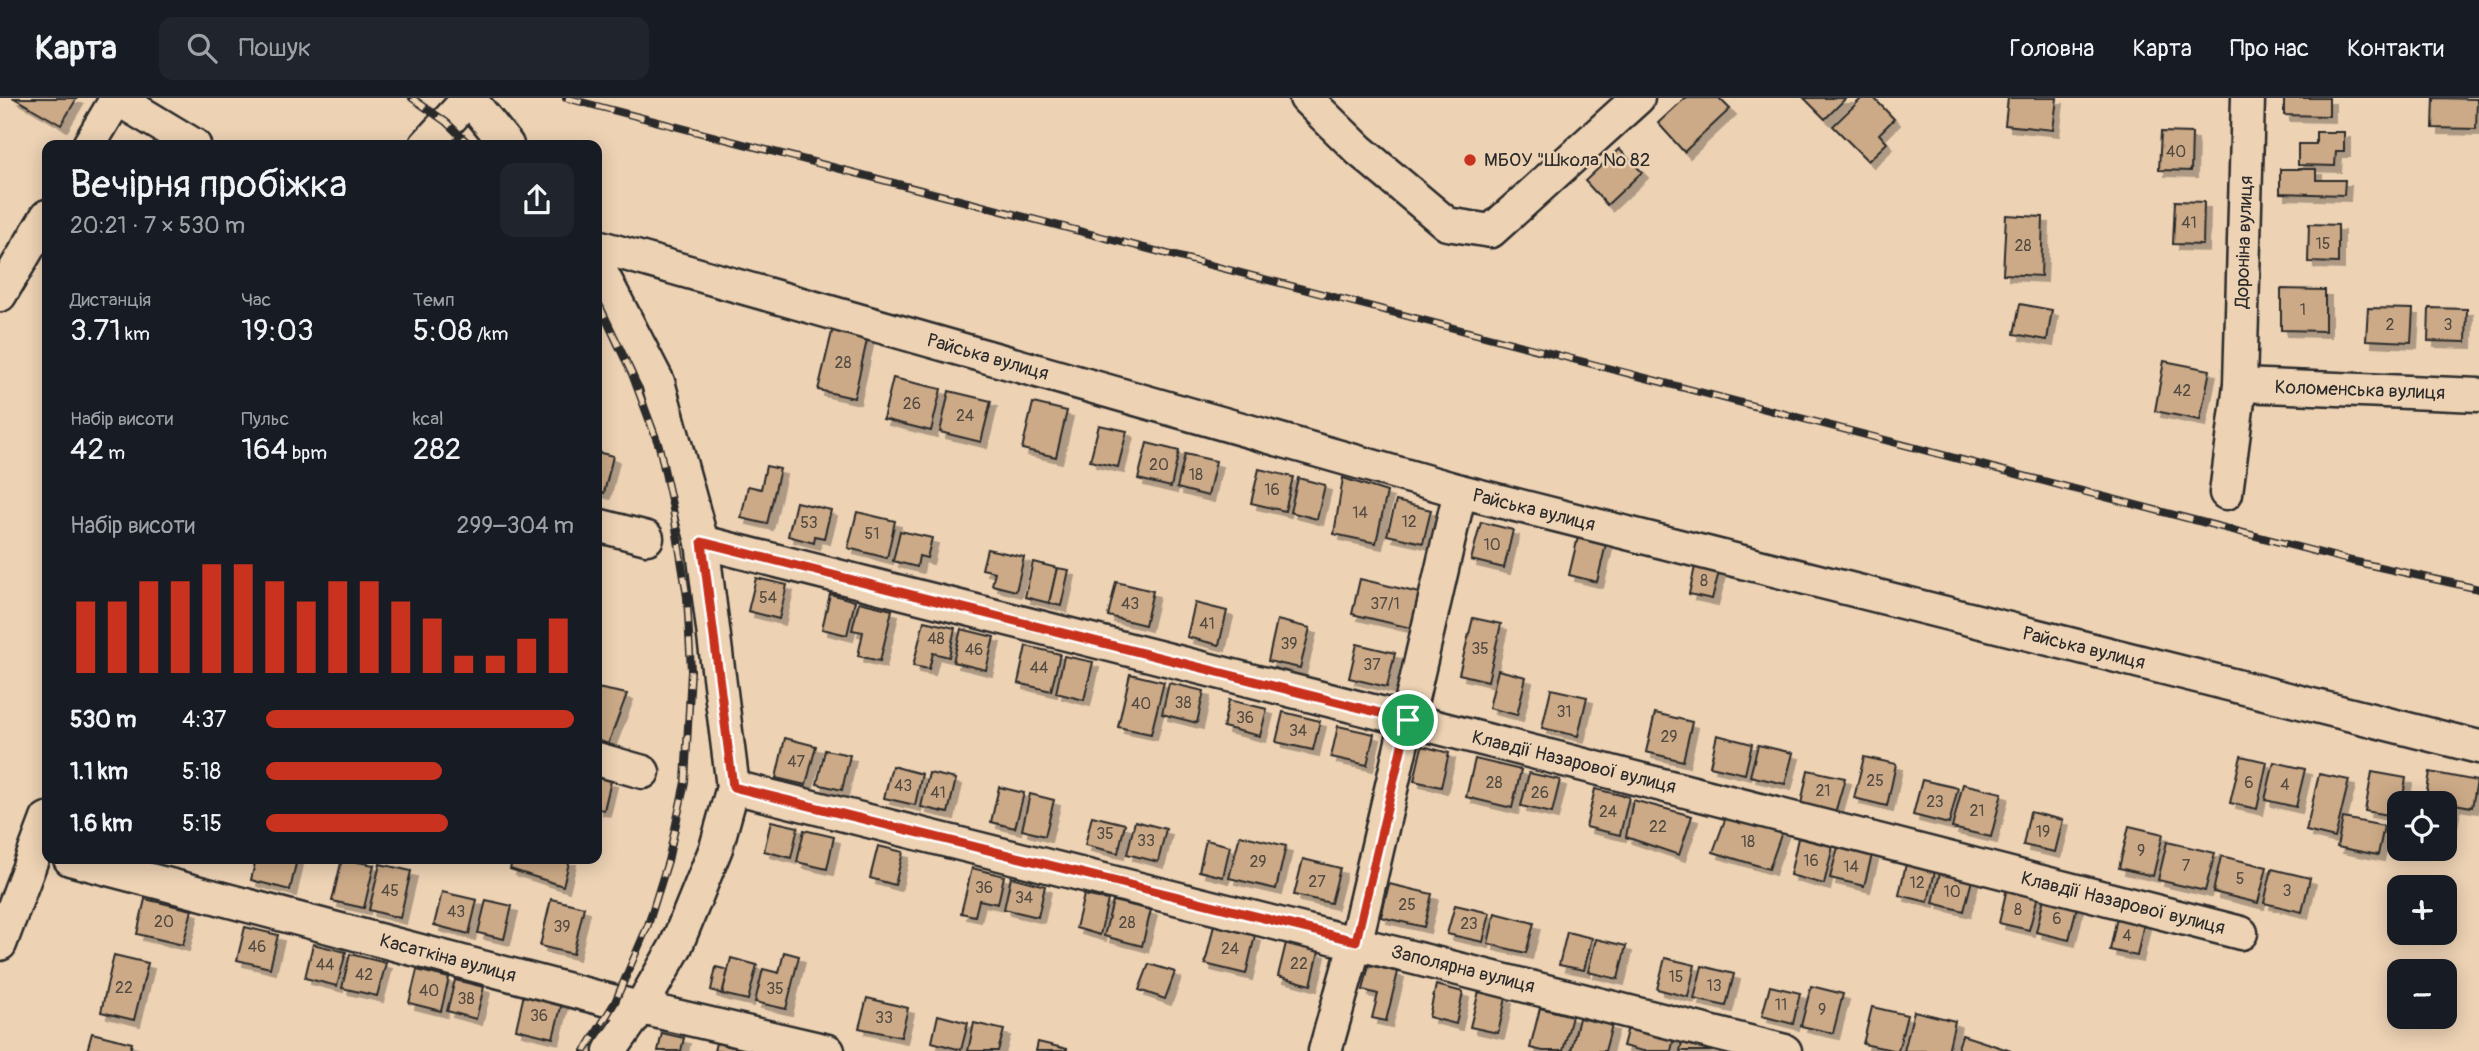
<!DOCTYPE html>
<html lang="uk">
<head>
<meta charset="utf-8">
<style>
	:root { --surface:#171b24; --page:#20242c; --text:#f1f3f6; --muted:#9ea1a6; --line:#363941; --accent:#c8321e }
	body { margin:0; font-family:Pangolin,sans-serif; background:var(--page); color:var(--text); height:100vh; display:flex; flex-direction:column; font-size:26px; white-space:nowrap }
	* { box-sizing:border-box; margin:0 }
	p { font-size:23px; color:var(--muted) }
	.icon { flex:none; width:38px; height:38px; fill:none; stroke:currentColor; stroke-width:2; stroke-linecap:round; stroke-linejoin:round }
	.map { position:relative; flex:1; overflow:hidden }
	.sheet { position:absolute; left:42px; top:42px; width:560px; height:724px; display:flex; flex-direction:column; background:var(--surface); border-radius:14px; box-shadow:0 4px 18px #0003 }
	.sheet>* { flex:none }
	.controls { position:absolute; left:2387px; top:693px; display:grid; gap:14px }
	.controls a { display:grid; place-items:center; width:70px; height:70px; border-radius:14px; background:var(--surface); box-shadow:0 4px 18px #0003; font-size:35px }
	.pin { position:absolute; display:grid; place-items:center; width:60px; height:60px; color:#fff; margin:-30px; border:4px solid #fff; border-radius:50%; box-shadow:0 2px 7px #0007 }
	.round { display:grid; place-items:center; flex:none; width:74px; height:74px; border-radius:14px; background:var(--page) }
	.summary { display:flex; align-items:center; justify-content:space-between; height:119px; padding:0 28px }
	h1 { font-size:38px; font-weight:600; line-height:52px }
	.figures { display:grid; grid-template-columns:repeat(3,1fr); gap:10px; height:119px; padding:7px 28px }
	.figures div { display:grid; align-content:center }
	.figures b { font-size:30px; font-weight:600 }
	.figures small { font-size:19px; font-weight:400 }
	.figures p { font-size:19px }
	.chart { height:196px; padding:14px 28px }
	.chart p { display:flex; justify-content:space-between }
	.chart svg { width:100%; height:126px; margin-top:7px; stroke:var(--accent); stroke-width:6 }
	ul { padding:0 28px; list-style:none; font-size:23px }
	li { display:grid; grid-template-columns:112px 84px 1fr; align-items:center; height:52px }
	li i { height:18px; border-radius:9px; background:var(--accent) }
	header { display:flex; align-items:center; gap:42px; box-sizing:border-box; height:98px; padding:0 35px; background:var(--surface); border-bottom:2px solid var(--line) }
	header strong { font-size:33px }
	nav { display:flex; gap:38px; margin-inline-start:auto; font-size:24px }
	.search { width:490px; height:63px; background:var(--page); display:flex; align-items:center; gap:18px; box-sizing:border-box; padding:0 24px; border-radius:14px; color:var(--muted); font-size:26px }
	.map>svg:first-child { display:block }
</style>
</head>
<body>
<header>
<strong>Карта</strong>
<div class="search"><svg class="icon" aria-label="search" viewBox="0 0 24 24"><circle cx="10" cy="10" r="6"/><path d="M15 15l6 6"/></svg>Пошук</div>
<nav><a>Головна</a><a>Карта</a><a>Про нас</a><a>Контакти</a></nav>
</header>
<div class="map">
<svg width="2479" height="953" viewBox="0 0 2479 953">
	<defs>
		<filter id="shadow"><feDropShadow dx="6" dy="6" stdDeviation="0" flood-color="#0004"/></filter>
	</defs>
	<rect width="100%" height="100%" fill="#edd2b4"/>
	<filter id="ink" filterUnits="userSpaceOnUse"><feTurbulence type="fractalNoise" baseFrequency=".0143" numOctaves="2"/><feDisplacementMap in="SourceGraphic" scale="14" xChannelSelector="R" yChannelSelector="G"/><feConvolveMatrix kernelMatrix="1 2 1 2 8 2 1 2 1" color-interpolation-filters="sRGB"/></filter>
	<g filter="url(#ink)">
		<g fill="#ccaa87" stroke="#2b2b2b" stroke-width="2" filter="url(#shadow)">
			<path d="M14 0H77L61 27Z"/>
			<path d="M1685 0H1719L1730 11 1684 54 1658 25Z"/>
			<path d="M1804 0H1846L1825 21Z"/>
			<path d="M1862 0H1874L1894 21 1879 36 1887 45 1868 63 1833 28Z"/>
			<path d="M2008 0H2057L2053 32 2005 27Z"/>
			<path d="M2284 0H2329V18L2284 17Z"/>
			<path d="M2434 0 2477 1 2476 31 2433 30Z"/>
			<path d="M2161 34 2192 35 2191 73 2159 72Z"/>
			<path d="M2316 34H2344V53H2336L2335 68 2298 67V46H2316Z"/>
			<path d="M1619 51 1642 74 1607 107 1585 83Z"/>
			<path d="M2280 71H2316V82H2345L2344 97 2280 95Z"/>
			<path d="M2175 103 2204 104 2203 147 2173 146Z"/>
			<path d="M2006 117 2043 119 2041 178 2003 176Z"/>
			<path d="M2309 126 2338 127V165L2308 164Z"/>
			<path d="M2281 191 2325 192V233L2281 232Z"/>
			<path d="M2020 206 2052 212 2047 242 2014 236Z"/>
			<path d="M2368 210 2413 211 2411 244 2366 242Z"/>
			<path d="M2429 210 2467 211 2466 244 2428 243Z"/>
			<path d="M833 230 868 238 854 300 818 292Z"/>
			<path d="M2164 263 2210 272 2200 322 2155 313Z"/>
			<path d="M893 280 941 291 931 333 883 321Z"/>
			<path d="M949 293 991 303 981 344 940 334Z"/>
			<path d="M1033 305 1067 313 1056 359 1022 351Z"/>
			<path d="M1099 327 1127 333 1118 369 1090 363Z"/>
			<path d="M1147 345 1179 353 1171 389 1138 381Z"/>
			<path d="M597 354 613 358 604 395 597 393Z"/>
			<path d="M1185 356 1216 363 1208 398 1177 390Z"/>
			<path d="M766 368 780 371 767 426 741 420 748 388 761 391Z"/>
			<path d="M1259 371 1293 379 1285 413 1251 405Z"/>
			<path d="M1298 380 1325 387 1317 421 1290 414Z"/>
			<path d="M1343 380 1387 394 1376 445 1334 436Z"/>
			<path d="M1396 403 1431 412 1423 445 1387 437Z"/>
			<path d="M796 404 831 412 824 440 815 438 814 445 788 438Z"/>
			<path d="M857 414 895 423 887 460 848 450Z"/>
			<path d="M1481 424 1513 432 1504 470 1471 462Z"/>
			<path d="M900 433 932 440 927 460 919 458 917 469 893 463Z"/>
			<path d="M1578 439 1606 446 1597 484 1569 477Z"/>
			<path d="M987 451 1024 459 1016 493 992 487 995 474 982 471Z"/>
			<path d="M1033 464 1057 470 1049 505 1025 499Z"/>
			<path d="M1696 464 1720 470 1712 501 1689 496Z"/>
			<path d="M1057 470 1069 472 1061 508 1049 505Z"/>
			<path d="M756 480 787 487 779 521 748 513Z"/>
			<path d="M1360 481 1419 495 1411 530 1352 516Z"/>
			<path d="M1116 484 1153 493 1145 527 1108 518Z"/>
			<path d="M830 496 855 503 847 537 822 531Z"/>
			<path d="M859 504 892 512 880 563 858 558 863 534 852 532Z"/>
			<path d="M1195 505 1227 513 1219 547 1187 539Z"/>
			<path d="M1473 520 1501 526 1488 583 1459 576Z"/>
			<path d="M1277 522 1310 530 1300 570 1268 563Z"/>
			<path d="M924 523 955 530 949 559 933 555 929 571 913 568Z"/>
			<path d="M961 531 994 539 986 572 953 564Z"/>
			<path d="M1357 546 1395 555 1387 589 1349 580Z"/>
			<path d="M1026 548 1060 556 1051 593 1018 585Z"/>
			<path d="M1064 558 1093 564 1084 602 1056 595Z"/>
			<path d="M1498 572 1526 579 1517 617 1489 610Z"/>
			<path d="M1130 576 1164 584 1151 636 1118 629Z"/>
			<path d="M1169 585 1204 593 1197 625 1162 616Z"/>
			<path d="M597 590 627 596 608 646 597 642Z"/>
			<path d="M1551 591 1587 599 1578 638 1542 630Z"/>
			<path d="M1229 602 1267 611 1260 638 1223 629Z"/>
			<path d="M1283 614 1320 623 1313 652 1276 644Z"/>
			<path d="M1655 615 1692 624 1683 663 1646 654Z"/>
			<path d="M1338 628 1374 636 1367 667 1331 659Z"/>
			<path d="M1717 637 1752 646 1745 676 1710 668Z"/>
			<path d="M785 640 816 648 806 687 776 680Z"/>
			<path d="M1758 647 1793 655 1785 686 1750 678Z"/>
			<path d="M1422 648 1449 655 1441 689 1414 683Z"/>
			<path d="M825 652 850 657 842 692 817 686Z"/>
			<path d="M2241 658 2267 664 2257 711 2230 705Z"/>
			<path d="M1864 659 1896 666 1887 708 1854 700Z"/>
			<path d="M1475 661 1521 672 1512 710 1466 699Z"/>
			<path d="M2274 664 2305 671 2296 709 2265 702Z"/>
			<path d="M892 668 922 676 915 707 884 700Z"/>
			<path d="M1808 672 1845 680 1835 715 1801 706Z"/>
			<path d="M2372 674 2406 680 2402 705H2399V719L2365 713Z"/>
			<path d="M2430 674 2477 683 2472 709 2454 706 2450 730 2445 729V705H2425Z"/>
			<path d="M929 675 956 681 948 715 921 709Z"/>
			<path d="M1529 675 1560 682 1552 715 1521 708Z"/>
			<path d="M2319 676 2349 682 2335 740 2306 733Z"/>
			<path d="M597 680 611 683 604 712 597 711Z"/>
			<path d="M1922 682 1958 690 1949 726 1913 717Z"/>
			<path d="M1963 686 2002 695 1991 739 1952 730Z"/>
			<path d="M999 689 1024 695 1015 730 991 724Z"/>
			<path d="M1595 691 1629 699 1620 737 1586 729Z"/>
			<path d="M1030 696 1054 702 1045 738 1022 732Z"/>
			<path d="M1633 702 1692 718 1679 757 1626 739Z"/>
			<path d="M2030 714 2063 722 2055 754 2023 747Z"/>
			<path d="M1092 718 1125 726 1118 755 1085 747Z"/>
			<path d="M1726 719 1782 734 1769 771 1713 754Z"/>
			<path d="M2343 720 2384 728 2378 757 2337 749Z"/>
			<path d="M771 723 798 729 791 760 764 753Z"/>
			<path d="M1135 723 1166 731 1158 764 1127 756Z"/>
			<path d="M2129 728 2163 736 2153 778 2119 770Z"/>
			<path d="M804 732 834 739 827 771 797 764Z"/>
			<path d="M1240 737 1286 748 1276 791 1229 780Z"/>
			<path d="M1798 740 1833 748 1824 786 1790 777Z"/>
			<path d="M1206 742 1230 748 1223 779 1199 773Z"/>
			<path d="M2167 744 2215 755 2205 793 2158 782Z"/>
			<path d="M878 748 903 754 895 787 870 780Z"/>
			<path d="M1838 749 1872 757 1864 788 1830 780Z"/>
			<path d="M2221 758 2267 769 2258 805 2213 794Z"/>
			<path d="M256 761H297L290 792 251 782Z"/>
			<path d="M342 761 374 767 364 810 332 803Z"/>
			<path d="M513 761H570L563 788 510 771Z"/>
			<path d="M1303 761 1340 770 1331 805 1294 797Z"/>
			<path d="M380 766 411 773 400 820 369 812Z"/>
			<path d="M1906 766 1935 773 1928 804 1899 797Z"/>
			<path d="M972 770 1004 778 998 806 979 802 975 818 961 815Z"/>
			<path d="M2272 771 2310 780 2302 814 2264 805Z"/>
			<path d="M1940 775 1972 782 1964 813 1933 805Z"/>
			<path d="M1011 779 1045 788 1038 819 1004 811Z"/>
			<path d="M1389 786 1432 796 1424 829 1381 819Z"/>
			<path d="M2007 790 2038 798 2029 832 1999 825Z"/>
			<path d="M442 794 477 802 469 836 434 827Z"/>
			<path d="M1084 797 1108 802 1100 837 1076 830Z"/>
			<path d="M2044 800 2077 808 2069 842 2036 834Z"/>
			<path d="M145 801 192 812 183 847 137 836Z"/>
			<path d="M551 801 584 809 573 856 540 848Z"/>
			<path d="M486 802 512 808 504 841 478 835Z"/>
			<path d="M1113 803 1151 812 1142 848 1104 838Z"/>
			<path d="M1455 807 1490 815 1483 844 1447 836Z"/>
			<path d="M1495 815 1534 825 1526 855 1488 846Z"/>
			<path d="M2117 819 2144 825 2137 858 2110 852Z"/>
			<path d="M1214 827 1255 837 1246 876 1205 866Z"/>
			<path d="M245 829 278 837 270 870 237 862Z"/>
			<path d="M1567 834 1592 840 1584 872 1559 867Z"/>
			<path d="M1596 841 1626 848 1618 881 1588 874Z"/>
			<path d="M1286 845 1319 853 1311 887 1278 878Z"/>
			<path d="M313 846 346 854 337 888 305 880Z"/>
			<path d="M784 854 799 858 786 911 755 904 763 871 779 875Z"/>
			<path d="M350 856 386 865 377 898 342 890Z"/>
			<path d="M114 857 148 865 134 922 101 914Z"/>
			<path d="M731 860 757 867 748 902 722 896Z"/>
			<path d="M1665 860 1695 867 1688 899 1657 891Z"/>
			<path d="M1149 866 1175 874 1165 901 1139 892Z"/>
			<path d="M1369 867 1398 874 1386 923 1372 920 1378 896 1363 892Z"/>
			<path d="M1702 868 1734 876 1726 908 1694 901Z"/>
			<path d="M716 869 728 872 722 896 711 892Z"/>
			<path d="M417 872 449 880 441 913 409 905Z"/>
			<path d="M455 882 484 889 476 921 447 913Z"/>
			<path d="M1436 887 1463 894 1456 926 1429 919Z"/>
			<path d="M1770 888 1800 895 1793 926 1762 918Z"/>
			<path d="M1811 888 1843 896 1833 935 1801 928Z"/>
			<path d="M1479 893 1506 900 1498 935 1470 929Z"/>
			<path d="M524 896 562 905 553 940 516 931Z"/>
			<path d="M867 900 908 910 901 939 859 930Z"/>
			<path d="M1872 909 1907 917 1898 953 1863 946Z"/>
			<path d="M1540 910 1572 918 1563 953H1543L1530 950Z"/>
			<path d="M1914 913 1955 923 1948 953H1904Z"/>
			<path d="M938 917 968 925 961 952 932 944Z"/>
			<path d="M1579 920 1612 927 1605 953H1571Z"/>
			<path d="M974 925 1004 932 998 953H968Z"/>
			<path d="M1628 929 1674 940 1671 953H1643L1623 948Z"/>
			<path d="M92 935 132 945 130 953H87Z"/>
			<path d="M662 935 684 940 681 953H658Z"/>
			<path d="M1962 937 2011 953H1957Z"/>
			<path d="M1038 944 1067 951 1066 953H1036Z"/>
			<path d="M1682 944 1720 953H1680Z"/>
			<path d="M716 945 741 951 740 953H714Z"/>
		</g>
		<g fill="none" stroke-linecap="round" stroke-linejoin="round">
			<defs>
				<g id="minor">
					<path d="M116 0 194 47"/>
					<path d="M469 0 507 47"/>
					<path d="M1306 0 1359 52 1447 126 1491 133 1638 0"/>
					<path d="M89 47 117 0"/>
					<path d="M426 47 469 0"/>
					<path d="M597 148 1460 393 2479 649"/>
					<path d="M597 166 658 284 702 444 733 689 716 750 676 848 641 909 610 953"/>
					<path d="M0 197 47 118"/>
					<path d="M2240 287 2479 297"/>
					<path d="M2226 395 2240 287 2248 0"/>
					<path d="M597 427 647 440"/>
					<path d="M702 444 1408 622 2241 835"/>
					<path d="M597 661 643 674"/>
					<path d="M733 689 1785 953"/>
					<path d="M70 761 615 904 828 953"/>
					<path d="M0 846 47 721"/>
					<path d="M1325 953 1356 843 1460 393"/>
				</g>
			</defs>
			<use href="#minor" stroke="#2b2b2b" stroke-width="37"/>
			<use href="#minor" stroke="#edd2b4" stroke-width="32"/>
			<defs>
				<g id="rail">
					<path d="M412 0 446 24 470 47"/>
					<path d="M566 0 2352 463 2479 491"/>
					<path d="M585 953 615 904 648 827 668 763 685 684 691 573 687 499 673 411 659 348 632 276 597 202"/>
				</g>
			</defs>
			<use href="#rail" stroke="#2b2b2b" stroke-width="8"/>
			<use href="#rail" stroke="#edd2b4" stroke-width="5" stroke-dasharray="16" stroke-linecap="butt"/>
		</g>
	</g>
	<g fill="none" stroke-linecap="round" stroke-linejoin="round" filter="url(#ink)">
		<defs>
			<path id="route" d="M702 444 1408 622 1356 843 733 689Z"/>
		</defs>
		<use href="#route" stroke="#fff" stroke-width="14"/>
		<use href="#route" stroke="#c8321e" stroke-width="9"/>
	</g>
	<circle fill="#c8321e" stroke="#edd2b4" stroke-width="2.5" cx="1470" cy="62" r="7"/>
	<g text-anchor="middle" dominant-baseline="central" stroke-width="5" stroke-linejoin="round" paint-order="stroke">
		<g font-size="16" fill="#534b42">
			<text x="2176" y="54">40</text>
			<text x="2189" y="125">41</text>
			<text x="2323" y="146">15</text>
			<text x="2023" y="148">28</text>
			<text x="2303" y="212">1</text>
			<text x="2390" y="227">2</text>
			<text x="2448" y="227">3</text>
			<text x="843" y="265">28</text>
			<text x="2182" y="293">42</text>
			<text x="912" y="306">26</text>
			<text x="965" y="318">24</text>
			<text x="1159" y="367">20</text>
			<text x="1196" y="377">18</text>
			<text x="1272" y="392">16</text>
			<text x="1360" y="415">14</text>
			<text x="1409" y="424">12</text>
			<text x="809" y="425">53</text>
			<text x="872" y="436">51</text>
			<text x="1492" y="447">10</text>
			<text x="1704" y="483">8</text>
			<text x="768" y="500">54</text>
			<text x="1130" y="506">43</text>
			<text x="1385" y="506">37/1</text>
			<text x="1207" y="526">41</text>
			<text x="936" y="541">48</text>
			<text x="1289" y="546">39</text>
			<text x="1480" y="551">35</text>
			<text x="974" y="552">46</text>
			<text x="1372" y="567">37</text>
			<text x="1039" y="570">44</text>
			<text x="1183" y="605">38</text>
			<text x="1141" y="606">40</text>
			<text x="1564" y="614">31</text>
			<text x="1245" y="620">36</text>
			<text x="1298" y="633">34</text>
			<text x="1669" y="639">29</text>
			<text x="796" y="664">47</text>
			<text x="1875" y="683">25</text>
			<text x="1494" y="685">28</text>
			<text x="2249" y="685">6</text>
			<text x="2285" y="687">4</text>
			<text x="903" y="688">43</text>
			<text x="1823" y="693">21</text>
			<text x="938" y="695">41</text>
			<text x="1540" y="695">26</text>
			<text x="1935" y="704">23</text>
			<text x="1977" y="713">21</text>
			<text x="1608" y="714">24</text>
			<text x="1658" y="729">22</text>
			<text x="2043" y="734">19</text>
			<text x="1105" y="736">35</text>
			<text x="1146" y="743">33</text>
			<text x="1748" y="744">18</text>
			<text x="2141" y="753">9</text>
			<text x="1811" y="763">16</text>
			<text x="1258" y="764">29</text>
			<text x="2186" y="768">7</text>
			<text x="1851" y="769">14</text>
			<text x="2240" y="781">5</text>
			<text x="1317" y="784">27</text>
			<text x="1917" y="785">12</text>
			<text x="984" y="790">36</text>
			<text x="390" y="793">45</text>
			<text x="2287" y="793">3</text>
			<text x="1952" y="794">10</text>
			<text x="1024" y="800">34</text>
			<text x="1407" y="807">25</text>
			<text x="2018" y="812">8</text>
			<text x="456" y="814">43</text>
			<text x="2057" y="821">6</text>
			<text x="164" y="824">20</text>
			<text x="1127" y="825">28</text>
			<text x="1469" y="826">23</text>
			<text x="562" y="829">39</text>
			<text x="2127" y="838">4</text>
			<text x="257" y="849">46</text>
			<text x="1230" y="851">24</text>
			<text x="1299" y="866">22</text>
			<text x="325" y="867">44</text>
			<text x="364" y="877">42</text>
			<text x="1676" y="879">15</text>
			<text x="1714" y="888">13</text>
			<text x="124" y="890">22</text>
			<text x="775" y="891">35</text>
			<text x="429" y="893">40</text>
			<text x="466" y="901">38</text>
			<text x="1781" y="907">11</text>
			<text x="1822" y="912">9</text>
			<text x="539" y="918">36</text>
			<text x="884" y="920">33</text>
		</g>
		<g font-size="19" fill="#2b2b2b" stroke="#edd2b4" text-anchor="start">
			<text x="1484" y="62">МБОУ "Школа № 82</text>
		</g>
		<g font-size="19" fill="#2b2b2b" stroke="#edd2b4">
			<text transform="translate(2244 144) rotate(-88)">Дороніна вулиця</text>
			<text transform="translate(988 259) rotate(16)">Райська вулиця</text>
			<text transform="translate(2360 292) rotate(2)">Коломенська вулиця</text>
			<text transform="translate(1534 412) rotate(14)">Райська вулиця</text>
			<text transform="translate(2084 550) rotate(14)">Райська вулиця</text>
			<text transform="translate(1574 664) rotate(14)">Клавдії Назарової вулиця</text>
			<text transform="translate(2123 805) rotate(14)">Клавдії Назарової вулиця</text>
			<text transform="translate(448 860) rotate(15)">Касаткіна вулиця</text>
			<text transform="translate(1463 871) rotate(14)">Заполярна вулиця</text>
		</g>
	</g>
</svg>
<div class="controls">
<a><svg class="icon" aria-label="locate" viewBox="0 0 24 24"><circle cx="12" cy="12" r="6"/><path d="M12 2v4M12 18v4M2 12h4M18 12h4"/></svg></a>
<a>+</a>
<a>−</a>
</div>
<div class="pin" style="left:1408px;top:622px;background:#1e9e55"><svg class="icon" aria-label="arrive" viewBox="0 0 24 24"><path d="M6 21V4h12l-3 4 3 4H6"/></svg></div>
<section class="sheet">
<div class="summary"><div><h1>Вечірня пробіжка</h1><p>20:21 · 7 × 530 m</p></div><a class="round"><svg class="icon" aria-label="share" viewBox="0 0 24 24"><path d="M12 15V3M7 8l5-5 5 5M5 13v7h14v-7"/></svg></a></div>
<div class="figures">
<div><p>Дистанція</p><b>3.71<small> km</small></b></div>
<div><p>Час</p><b>19:03</b></div>
<div><p>Темп</p><b>5:08<small> /km</small></b></div>
</div>
<div class="figures">
<div><p>Набір висоти</p><b>42<small> m</small></b></div>
<div><p>Пульс</p><b>164<small> bpm</small></b></div>
<div><p>kcal</p><b>282</b></div>
</div>
<div class="chart"><p><span>Набір висоти</span>299–304 m</p>
<svg viewBox="0 0 160 44" preserveAspectRatio="none"><path d="M5 44V19M15 44V19M25 44V12M35 44V12M45 44V6M55 44V6M65 44V12M75 44V19M85 44V12M95 44V12M105 44V19M115 44V25M125 44V38M135 44V38M145 44V32M155 44V25"/></svg>
</div>
<ul>
<li><b>530 m</b>4:37<i style="width:100%"></i></li>
<li><b>1.1 km</b>5:18<i style="width:57%"></i></li>
<li><b>1.6 km</b>5:15<i style="width:59%"></i></li>
</ul>
</section>
</div>
</body>
</html>
